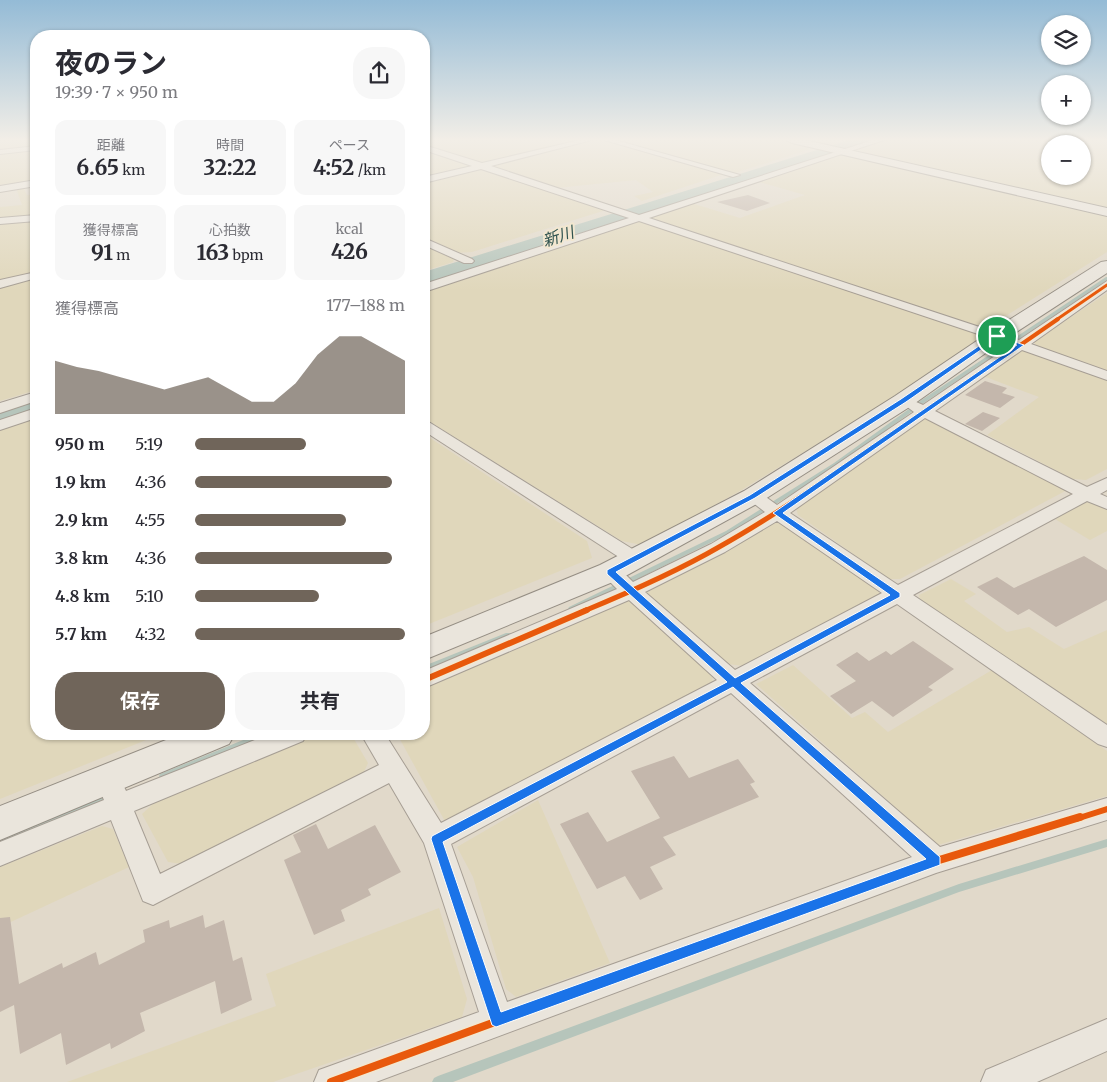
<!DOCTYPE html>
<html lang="ja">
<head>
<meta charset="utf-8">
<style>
	:root { --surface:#fff; --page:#f7f7f7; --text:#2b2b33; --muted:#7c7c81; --accent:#70655a }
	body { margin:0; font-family:Merriweather,"Noto Sans JP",serif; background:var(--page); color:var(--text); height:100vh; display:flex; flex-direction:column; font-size:19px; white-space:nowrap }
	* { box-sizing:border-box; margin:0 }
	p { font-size:16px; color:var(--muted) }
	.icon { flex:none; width:28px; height:28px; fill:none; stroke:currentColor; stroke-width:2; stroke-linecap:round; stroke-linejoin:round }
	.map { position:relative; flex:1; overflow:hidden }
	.panel { position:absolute; left:30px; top:30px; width:400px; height:710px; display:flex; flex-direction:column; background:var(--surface); border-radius:20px; box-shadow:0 1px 4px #0004 }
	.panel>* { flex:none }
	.buttons { position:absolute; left:1041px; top:15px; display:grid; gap:10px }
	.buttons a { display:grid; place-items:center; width:50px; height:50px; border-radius:50%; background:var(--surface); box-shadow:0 1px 4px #0004; font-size:25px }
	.pin { position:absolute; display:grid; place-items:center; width:42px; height:42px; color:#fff; margin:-21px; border:2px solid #fff; border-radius:50%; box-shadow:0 1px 5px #0007 }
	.round { display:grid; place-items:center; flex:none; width:52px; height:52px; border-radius:20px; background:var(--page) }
	.headline { display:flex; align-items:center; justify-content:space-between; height:85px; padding:0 25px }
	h1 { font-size:28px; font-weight:700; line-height:38px }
	.stats { display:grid; grid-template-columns:repeat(3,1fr); gap:8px; height:85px; padding:5px 25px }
	.stats div { display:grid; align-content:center; border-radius:12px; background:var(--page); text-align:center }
	.stats b { font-size:21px; font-weight:700 }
	.stats small { font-size:14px; font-weight:400 }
	.stats p { font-size:14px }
	.chart { height:140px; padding:10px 25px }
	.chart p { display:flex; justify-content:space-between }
	.chart svg { width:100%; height:90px; margin-top:5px; fill:var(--accent); opacity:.7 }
	.primary-button { display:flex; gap:10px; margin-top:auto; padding:10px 25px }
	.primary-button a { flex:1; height:58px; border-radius:20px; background:var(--accent); color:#fff; font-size:20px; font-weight:700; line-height:58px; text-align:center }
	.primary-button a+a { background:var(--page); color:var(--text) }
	ul { padding:0 25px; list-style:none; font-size:16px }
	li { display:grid; grid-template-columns:80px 60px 1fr; align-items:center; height:38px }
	li i { height:12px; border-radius:6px; background:var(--accent) }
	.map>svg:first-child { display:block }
</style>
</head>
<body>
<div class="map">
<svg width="1107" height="1082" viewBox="0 0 1107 1082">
	<rect width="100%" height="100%" fill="#e1d9ca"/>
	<g fill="#e0d7bb" fill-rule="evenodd">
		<path d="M0 140H36V147L0 151Z"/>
		<path d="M424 140H581L480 163 424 144Z"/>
		<path d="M596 140H602L724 174 642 201 634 196 653 192 636 180 556 188 492 167 494 164Z"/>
		<path d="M613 140H785L817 147 735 173Z"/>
		<path d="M887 140H1107V208L863 153 858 149ZM1050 144H1082V176H1050Z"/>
		<path d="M424 148 474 164V166L424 178Z"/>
		<path d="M36 149V180L0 185V153Z"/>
		<path d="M842 154 1107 214V252L993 324 979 326 649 219 691 203 740 218 805 195 759 182Z"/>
		<path d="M479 168 606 210 472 252 455 253 424 239V182Z"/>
		<path d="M23 187 27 195 36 194V216L0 219V207L22 205 16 188Z"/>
		<path d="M36 219V273L0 282V223Z"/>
		<path d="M635 222H645L978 333 983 337 894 397 740 491 642 545 622 541 424 418V291Z"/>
		<path d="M424 245 454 258 453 262 424 271Z"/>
		<path d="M36 278V390L0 401V287Z"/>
		<path d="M1107 293V372L1037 347 1034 342Z"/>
		<path d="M1021 351H1027L1107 380V469L1086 480 1073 479 987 435 1039 397 983 376Z"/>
		<path d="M36 417V734H161L0 799V429Z"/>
		<path d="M922 418H929L1069 489 900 579H889L798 515 796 508Z"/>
		<path d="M424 434 587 541 592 558 424 626Z"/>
		<path d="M1086 501 1107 509V531L1090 540 1055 519Z"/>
		<path d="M772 523H785L879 589V595L744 666 728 664 646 593Z"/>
		<path d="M951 579 976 594 964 601 1007 632 1029 627 1064 649 1107 630V724L920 600 919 595Z"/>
		<path d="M622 600H629L712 674 713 683 447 825 397 734H424V688Z"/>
		<path d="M793 665 852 718 865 712 888 732 992 670 1107 751V796L938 845 756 684Z"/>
		<path d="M317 734H351L368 763 363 774 182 864 168 862 142 814 154 803Z"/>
		<path d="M538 800 610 963 516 997 506 989 473 877 457 847Z"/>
		<path d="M102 826 113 829 129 867 0 927V867Z"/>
		<path d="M439 908 467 999 462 1017 273 1082H67L276 1006 266 974Z"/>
	</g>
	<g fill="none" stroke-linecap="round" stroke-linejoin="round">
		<g fill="#b6c5bb" fill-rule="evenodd">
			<path d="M1106 277H1107V280L924 403 838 465 730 533 573 611H569L568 609 569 607 726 531 834 463 920 401Z"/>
			<path d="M506 633H512L513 635 512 637 424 672V666Z"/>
			<path d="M258 734H270L269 736 166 778 163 779 160 778 159 776 160 774Z"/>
			<path d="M110 794 113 795 114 798 113 801 0 844V836Z"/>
			<path d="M1107 839V847L959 892 453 1082H432L434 1078 438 1076 959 884Z"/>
		</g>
		<g fill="#b6c5bb" fill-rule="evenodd">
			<path d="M849 140H871L868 143 424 286V272Z"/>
			<path d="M36 395V413L0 424V406Z"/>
		</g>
	</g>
	<g fill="#c4b7ac">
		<path d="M748 195 770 203 747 211 717 202Z"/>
		<path d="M985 381 1007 388 1002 393 1015 397 1000 408 965 395Z"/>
		<path d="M983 412 1000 418 982 431 965 424Z"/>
		<path d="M1084 556 1107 570V600L1056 627 1029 609 1018 615 977 587 997 577 1014 588Z"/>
		<path d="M913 641 954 669 928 687 933 690 893 717 872 701 851 714 830 696 856 681 836 665 857 652 869 661 886 651 891 655Z"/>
		<path d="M674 756 689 778 738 759 755 782 750 784 759 797 663 837 676 855 650 867 663 889 640 900 625 876 597 889 560 824 588 812 607 842 660 818 631 771Z"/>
		<path d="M316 824 328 849 375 825 401 872 368 889 371 895 341 910 345 921 314 935 284 860 301 852 293 835Z"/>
		<path d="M203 915 205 928 224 920 233 961 242 957 252 1000 221 1014 215 981 140 1013 145 1031 111 1049 110 1043 66 1065 61 1033 20 1054 14 1005 0 1012V918L10 917 19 984 62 963 63 968 96 952 99 965 145 942 143 930 169 920 170 928Z"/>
	</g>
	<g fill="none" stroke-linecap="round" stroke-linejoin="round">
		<defs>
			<g id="street">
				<path d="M580 140H592L491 166 639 215 873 140H884L649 218 1019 340 1107 281V290L1031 344 1107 371V380L1022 350 935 411 1087 487 1107 478V490L1100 494 1107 497V509L1087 501 913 595 1107 725V747L1098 744 897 604 750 683 940 847 1107 798V820L936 873 376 1082H314L319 1070 479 1012 424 843 389 783 153 905 143 901 111 820 0 866V842L104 800 95 779 99 772 108 769 117 772 126 791 270 734H307L303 741 134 811 160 874 379 765 361 734H385L441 823 717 680 629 600 424 688V671L617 589 600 572 603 568C617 564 624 573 633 582L711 544 765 512 744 496 747 492H759L777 505 914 412 906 406 909 403 914 401 923 405 1011 345 639 221 424 292V284L629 218 481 169 424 183V177L472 166 424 150V145L482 163ZM925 418 1073 494 898 585 790 513ZM777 521 882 593 735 670 645 592 725 552ZM731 693 912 857 507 1002 451 844Z"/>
				<path d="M604 140H615L740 175 733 177Z"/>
				<path d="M36 146V150L0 154V150Z"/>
				<path d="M36 180V186L0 192V186Z"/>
				<path d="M36 215V221L0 224V218Z"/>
				<path d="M424 238 472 259 474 261 472 263H464L424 245Z"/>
				<path d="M36 272V278L0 288V280Z"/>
				<path d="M36 392V401L0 413V403Z"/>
				<path d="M36 408V418L0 430V420Z"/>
				<path d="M424 419 642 555 645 559 642 563 635 565 628 563 424 431Z"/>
				<path d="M1107 1019V1051L1037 1082H981L986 1070Z"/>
			</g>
			<g id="secondary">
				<path d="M786 140H805L1107 208V216L792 143Z"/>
				<path d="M1107 261V273L1004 340 911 406 762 501 620 579 424 660V637L600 565 744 491 895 396 990 332 1101 262Z"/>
				<path d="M181 734H235L229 744 0 840V806Z"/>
			</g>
		</defs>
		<use href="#street" stroke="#a69e94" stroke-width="2"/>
		<use href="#secondary" stroke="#958e84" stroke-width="2"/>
		<use href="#street" fill="#eae5dc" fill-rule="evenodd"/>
		<use href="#secondary" fill="#eae5dc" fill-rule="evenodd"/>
		<defs>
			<path id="cycleway-far4" d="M1056 320 1107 285"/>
			<path id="cycleway-far3" d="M871 448 1058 319"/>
			<path id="cycleway-far2" d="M584 611C630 592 676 572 719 547 773 517 822 482 873 447"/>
			<g id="cycleway-far1">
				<path d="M424 680 587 610"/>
				<path d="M1076 819 1107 809"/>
			</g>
			<path id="cycleway" d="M331 1082 936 861 1080 817"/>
		</defs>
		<use href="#cycleway-far4" stroke="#f2e7d0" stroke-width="5"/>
		<use href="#cycleway-far3" stroke="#f2e7d0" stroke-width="6"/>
		<use href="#cycleway-far2" stroke="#f2e7d0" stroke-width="8"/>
		<use href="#cycleway-far1" stroke="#f2e7d0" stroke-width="9"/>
		<use href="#cycleway" stroke="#f2e7d0" stroke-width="11"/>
		<use href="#cycleway-far4" stroke="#e8590c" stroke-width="3"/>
		<use href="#cycleway-far3" stroke="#e8590c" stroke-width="4"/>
		<use href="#cycleway-far2" stroke="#e8590c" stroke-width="5"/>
		<use href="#cycleway-far1" stroke="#e8590c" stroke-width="6"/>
		<use href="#cycleway" stroke="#e8590c" stroke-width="8"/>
	</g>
	<linearGradient id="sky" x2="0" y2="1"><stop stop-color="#94bbd6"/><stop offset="0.48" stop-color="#f2eee7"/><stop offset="1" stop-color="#f2eee7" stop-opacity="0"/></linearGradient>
	<rect width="1107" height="291" fill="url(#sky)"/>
	<path fill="#1a73e8" stroke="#fff" fill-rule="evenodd" d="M995 335 1024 345 783 513 900 593V597L741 683 940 857V865L496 1027 492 1025 431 839 432 836 727 682 607 574V570L750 495 901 399ZM998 338 1017 345 773 513 890 595 735 678 616 572 755 498 906 402ZM733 687 926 859 501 1012 443 842Z"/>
	<g text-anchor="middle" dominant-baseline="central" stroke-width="4" stroke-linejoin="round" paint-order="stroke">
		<g font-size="16" font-style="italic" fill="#2e524e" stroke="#f2e7d0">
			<text transform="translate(558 236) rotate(-18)">新川</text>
		</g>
	</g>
</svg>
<div class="buttons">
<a><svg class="icon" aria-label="layers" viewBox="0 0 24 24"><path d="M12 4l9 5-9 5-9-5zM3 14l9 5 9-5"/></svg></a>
<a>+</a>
<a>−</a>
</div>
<div class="pin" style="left:997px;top:336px;background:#1e9e55"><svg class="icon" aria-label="arrive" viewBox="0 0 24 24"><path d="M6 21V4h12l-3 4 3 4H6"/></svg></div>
<section class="panel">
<div class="headline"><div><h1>夜のラン</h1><p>19:39 · 7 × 950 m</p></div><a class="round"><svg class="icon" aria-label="share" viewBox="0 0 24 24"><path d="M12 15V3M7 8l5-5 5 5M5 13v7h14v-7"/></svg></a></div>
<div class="stats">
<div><p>距離</p><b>6.65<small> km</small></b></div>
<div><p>時間</p><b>32:22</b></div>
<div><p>ペース</p><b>4:52<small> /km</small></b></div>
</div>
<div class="stats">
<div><p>獲得標高</p><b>91<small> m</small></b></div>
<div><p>心拍数</p><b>163<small> bpm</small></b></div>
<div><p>kcal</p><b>426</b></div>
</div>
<div class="chart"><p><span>獲得標高</span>177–188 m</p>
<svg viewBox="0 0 160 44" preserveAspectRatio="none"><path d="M0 44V18L10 21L20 23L30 26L40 29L50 32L60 29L70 26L80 32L90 38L100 38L110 29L120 15L130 6L140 6L150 12L160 18V44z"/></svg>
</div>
<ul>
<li><b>950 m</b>5:19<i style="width:53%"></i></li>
<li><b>1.9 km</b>4:36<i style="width:94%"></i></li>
<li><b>2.9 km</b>4:55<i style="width:72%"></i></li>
<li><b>3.8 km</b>4:36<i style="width:94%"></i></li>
<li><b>4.8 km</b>5:10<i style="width:59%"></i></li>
<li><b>5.7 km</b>4:32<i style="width:100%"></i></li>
</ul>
<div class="primary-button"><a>保存</a><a>共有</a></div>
</section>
</div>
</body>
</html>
